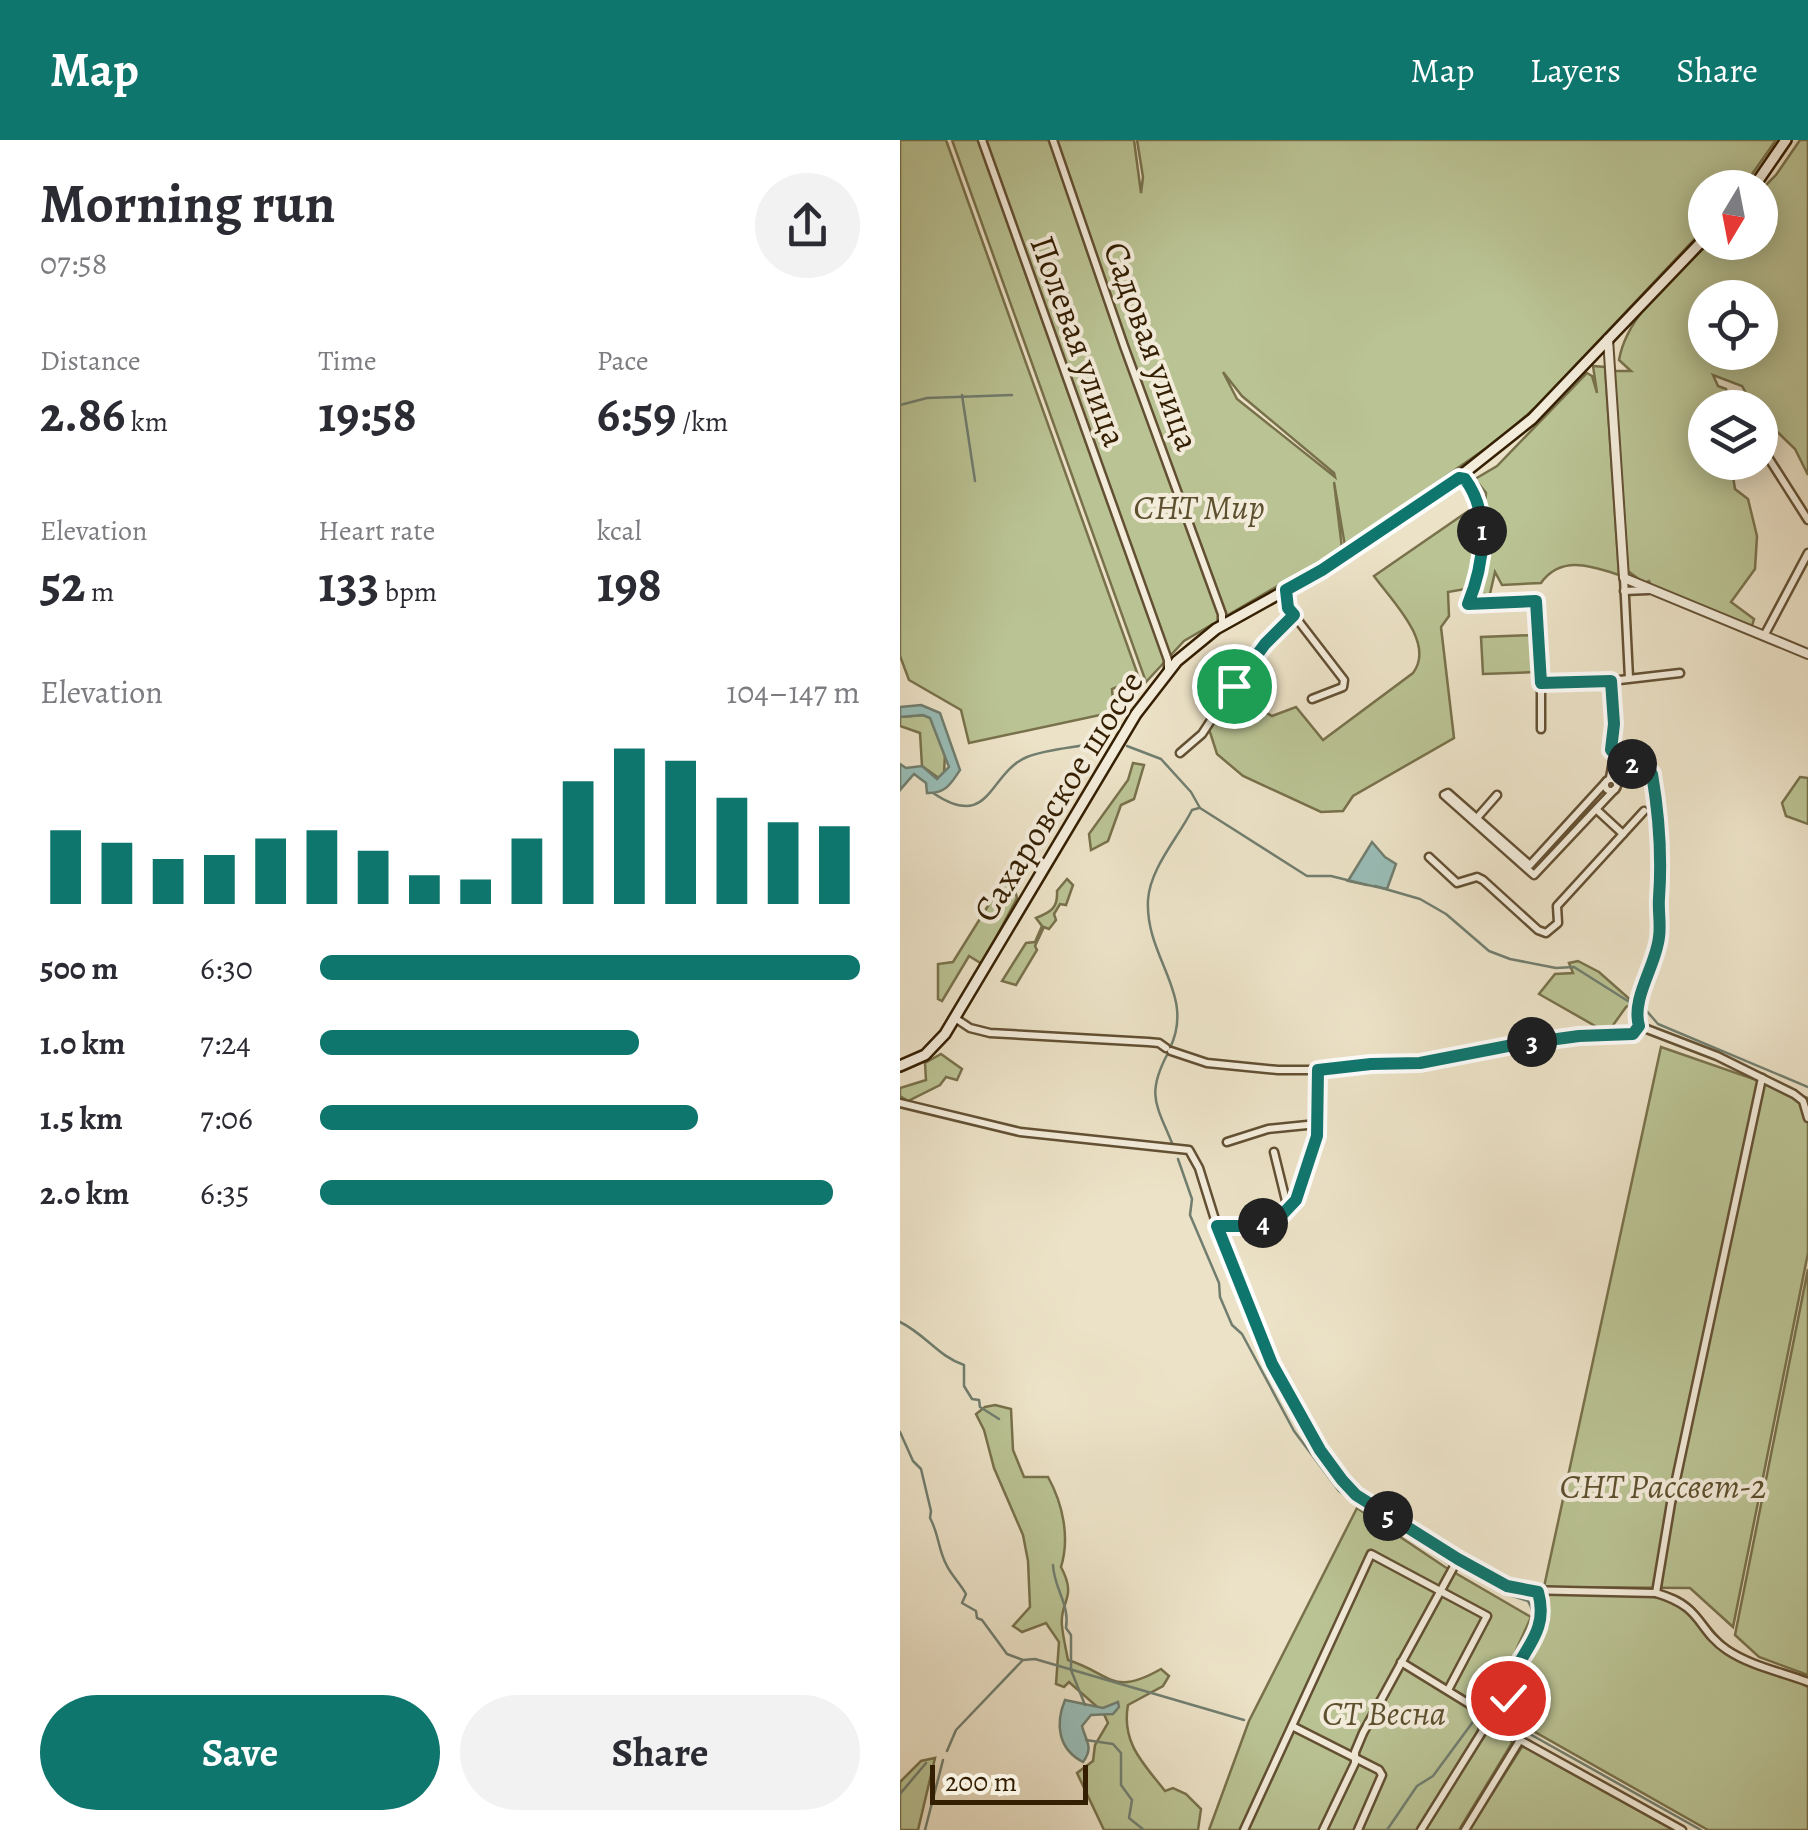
<!DOCTYPE html>
<html lang="en">
<head>
<meta charset="utf-8">
<style>
	:root { --surface:#fff; --page:#f2f2f3; --text:#2b2b33; --muted:#7c7c81; --accent:#0f766e }
	body { margin:0; font-family:Alegreya,serif; background:var(--page); color:var(--text); height:100vh; display:flex; flex-direction:column; font-size:38px; white-space:nowrap }
	* { box-sizing:border-box; margin:0 }
	p { font-size:32px; color:var(--muted) }
	.icon { flex:none; width:55px; height:55px; fill:none; stroke:currentColor; stroke-width:2; stroke-linecap:round; stroke-linejoin:round }
	.map { position:relative; flex:1; overflow:hidden }
	.drawer { display:flex; flex-direction:column; background:var(--surface); width:900px }
	.drawer>* { flex:none }
	.needle { width:65px; rotate:190deg }
	.buttons { position:absolute; left:788px; top:30px; display:grid; gap:20px }
	.buttons a { display:grid; place-items:center; width:90px; height:90px; border-radius:50%; background:var(--surface); box-shadow:0 5px 25px #0003; font-size:50px }
	.scale { position:absolute; left:30px; bottom:25px; width:158px; box-sizing:border-box; padding-left:10px; border:5px solid #351f02; border-top:0; font-size:28px; line-height:35px; white-space:nowrap; color:#351f02; -webkit-text-stroke:8px #f3ecdb; paint-order:stroke }
	.pin { position:absolute; display:grid; place-items:center; width:85px; height:85px; color:#fff; margin:-42px; border:5px solid #fff; border-radius:50%; box-shadow:0 2px 10px #0007 }
	.km { position:absolute; width:50px; height:50px; margin:-25px; border-radius:50%; background:#222; color:#fff; font-size:28px; line-height:50px; text-align:center }
	.round { display:grid; place-items:center; flex:none; width:105px; height:105px; border-radius:52px; background:var(--page) }
	.headline { display:flex; align-items:center; justify-content:space-between; height:170px; padding:0 40px }
	h1 { font-size:55px; font-weight:700; line-height:75px }
	.figures { display:grid; grid-template-columns:repeat(3,1fr); gap:15px; height:170px; padding:10px 40px }
	.figures div { display:grid; align-content:center }
	.figures b { font-size:50px; font-weight:700 }
	.figures small { font-size:28px; font-weight:400 }
	.figures p { font-size:28px }
	.chart { height:280px; padding:20px 40px }
	.chart p { display:flex; justify-content:space-between }
	.chart svg { width:100%; height:180px; margin-top:10px; stroke:var(--accent); stroke-width:6 }
	.primary-button { display:flex; gap:20px; margin-top:auto; padding:20px 40px }
	.primary-button a { flex:1; height:115px; border-radius:60px; background:var(--accent); color:#fff; font-size:40px; font-weight:700; line-height:115px; text-align:center }
	.primary-button a+a { background:var(--page); color:var(--text) }
	ul { padding:0 40px; list-style:none; font-size:32px }
	li { display:grid; grid-template-columns:160px 120px 1fr; align-items:center; height:75px }
	li i { height:25px; border-radius:12px; background:var(--accent) }
	header { display:flex; align-items:center; gap:60px; box-sizing:border-box; height:140px; padding:0 50px; background:var(--accent); color:#fff }
	header strong { font-size:48px }
	nav { display:flex; gap:55px; margin-inline-start:auto; font-size:35px }
	main { display:flex; flex:1; min-height:0 }
	.map>svg:first-child { display:block }
</style>
</head>
<body>
<header>
<strong>Map</strong>
<nav><a>Map</a><a>Layers</a><a>Share</a></nav>
</header>
<main>
<section class="drawer">
<div class="headline"><div><h1>Morning run</h1><p>07:58</p></div><a class="round"><svg class="icon" aria-label="share" viewBox="0 0 24 24"><path d="M12 15V3M7 8l5-5 5 5M5 13v7h14v-7"/></svg></a></div>
<div class="figures">
<div><p>Distance</p><b>2.86<small> km</small></b></div>
<div><p>Time</p><b>19:58</b></div>
<div><p>Pace</p><b>6:59<small> /km</small></b></div>
</div>
<div class="figures">
<div><p>Elevation</p><b>52<small> m</small></b></div>
<div><p>Heart rate</p><b>133<small> bpm</small></b></div>
<div><p>kcal</p><b>198</b></div>
</div>
<div class="chart"><p><span>Elevation</span>104–147 m</p>
<svg viewBox="0 0 160 44" preserveAspectRatio="none"><path d="M5 44V26M15 44V29M25 44V33M35 44V32M45 44V28M55 44V26M65 44V31M75 44V37M85 44V38M95 44V28M105 44V14M115 44V6M125 44V9M135 44V18M145 44V24M155 44V25"/></svg>
</div>
<ul>
<li><b>500 m</b>6:30<i style="width:100%"></i></li>
<li><b>1.0 km</b>7:24<i style="width:59%"></i></li>
<li><b>1.5 km</b>7:06<i style="width:70%"></i></li>
<li><b>2.0 km</b>6:35<i style="width:95%"></i></li>
</ul>
<div class="primary-button"><a>Save</a><a>Share</a></div>
</section>
<div class="map">
<svg width="908" height="1690" viewBox="0 0 908 1690">
	<rect width="100%" height="100%" fill="#ece2c7"/>
	<filter id="stains"><feTurbulence type="fractalNoise" baseFrequency=".002" numOctaves="4"/><feColorMatrix values="0 0 0 0 .2 0 0 0 0 .09 0 0 0 0 .02 0 0 0 .5 -.17"/></filter>
	<radialGradient id="worn" r=".72"><stop offset=".6" stop-color="#630" stop-opacity="0"/><stop offset="1" stop-color="#630" stop-opacity=".3"/></radialGradient>
	<g fill="#bac394" stroke="#78714b" stroke-width="2.5" fill-rule="evenodd">
		<path d="M0 0H46L239 538 212 549 214 572 69 603 61 570 9 540 0 516Z"/>
		<path d="M52 0H234L241 53 243 37 237 0H876L843 47 805 48V88L637 266 601 298 445 406 434 342 442 408 284 501 246 542ZM323 232 342 256 434 333 435 337 337 259Z"/>
		<path d="M900 0H908V335L895 309 860 275V268L854 267 842 246 813 235 818 246 826 249 830 267 805 268V322L831 323 835 349 848 359 857 396 855 429 831 462 854 479 852 486 751 446 749 441 744 443 728 431 714 231H731L719 220C727 173 777 135 809 103L860 102V51L876 35ZM805 158H860V212H805Z"/>
		<path d="M693 226 705 227 719 435C691 426 661 415 641 443L602 445 595 432 589 458 585 454 578 455 586 353 575 339 597 326 687 233 692 236 697 253Z"/>
		<path d="M577 365 579 386 571 448 548 452 549 476 541 487 554 598 453 656 443 671 421 672 343 636 317 614 309 589 336 555 372 576 396 567 423 600 513 533C536 503 491 460 474 436Z"/>
		<path d="M634 495 636 532 583 534 581 497Z"/>
		<path d="M23 575 31 578 45 613 44 635 40 639 22 626 20 593 0 586V577Z"/>
		<path d="M233 623 244 625 234 659 221 665 208 701 191 710 189 694 228 640Z"/>
		<path d="M900 637 908 638V684L886 676 882 663Z"/>
		<path d="M116 721H125L114 747 117 758 82 824 69 816 42 861 38 859V824L53 822Z"/>
		<path d="M167 739 173 745 166 765 160 764 154 774 156 780 149 789 144 787 135 806 137 810 116 845 102 841 126 803 135 802 142 786 136 778C151 772 158 768 157 751Z"/>
		<path d="M678 821 699 832 734 863 726 867 711 888 697 887 639 854 655 834 673 833 669 823Z"/>
		<path d="M761 907 908 958V1113L833 1487 790 1448 644 1447Z"/>
		<path d="M41 914 62 929 57 940 46 937 40 945 8 961 0 956V948L26 940 25 923Z"/>
		<path d="M908 1129V1535L859 1517 835 1495Z"/>
		<path d="M95 1265 111 1269 113 1310 124 1337H148C163 1364 170 1398 161 1427 178 1459 159 1461 162 1486 163 1497 166 1509 168 1520 212 1534 212 1557 261 1529L269 1536 263 1546 228 1565C221 1603 244 1624 265 1651L273 1648 286 1654 301 1669 298 1690H204L177 1633 193 1621 195 1605 208 1583 203 1572 169 1542 164 1547 156 1544 159 1502 146 1483 122 1492 113 1486 130 1467 128 1421 123 1395 94 1328 84 1290 76 1274 85 1267Z"/>
		<path d="M457 1368 545 1427 631 1477C612 1522 588 1555 612 1603L559 1690H309L349 1581Z"/>
		<path d="M644 1450C676 1450 746 1444 774 1455 800 1465 808 1493 830 1507 853 1522 882 1530 908 1539V1690H808L628 1588C629 1569 613 1552 619 1533 631 1499 651 1493 644 1450Z"/>
		<path d="M625 1602 785 1690H569Z"/>
		<path d="M35 1618 18 1690H0V1642L21 1621Z"/>
	</g>
	<g fill="#99bdb7" stroke="#717e6f" stroke-width="2.5">
		<path d="M21 565 40 573 60 630C51 644 45 654 27 653L26 643 14 634 0 650V624L6 628 22 626 37 639 49 627 30 578 23 575 0 577V567Z"/>
		<path d="M472 702 485 717 496 724 487 749 448 741Z"/>
		<path d="M165 1560 203 1568 218 1562 219 1567 213 1574 191 1575 182 1586C186 1602 194 1607 183 1622 158 1609 155 1584 165 1560Z"/>
	</g>
	<g fill="none" stroke-linecap="round" stroke-linejoin="round">
		<g stroke="#717e6f" stroke-width="2.5">
			<path d="M62 255 75 341"/>
			<path d="M0 265 27 258 112 255"/>
			<path d="M227 606 261 619 291 652 300 668 407 736H431L467 745"/>
			<path d="M33 653C91 692 88 633 127 617 153 607 184 608 211 599"/>
			<path d="M475 746 520 759 546 774 589 811 610 819 656 828 674 827 731 863"/>
			<path d="M745 869 758 884 908 947"/>
			<path d="M270 908C296 854 245 818 248 760 250 728 278 698 292 670L299 668"/>
			<path d="M268 913C245 956 257 965 274 1008"/>
			<path d="M278 1019 292 1059 290 1075 319 1143 320 1157 332 1185 342 1194 394 1291 439 1351 549 1424"/>
			<path d="M0 1182C25 1194 39 1217 64 1225V1246L72 1259 79 1260 80 1267 99 1279"/>
			<path d="M0 1292 13 1321 21 1329 31 1371 30 1378C39 1394 38 1410 47 1426 52 1436 60 1443 66 1454L62 1463 76 1471 77 1478 82 1480 107 1514 123 1520 135 1519 344 1580"/>
			<path d="M153 1425C154 1449 170 1464 166 1488L171 1495V1530L185 1565"/>
			<path d="M557 1428 601 1452 628 1461C648 1493 605 1521 598 1551 596 1558 598 1568 598 1576L620 1588"/>
			<path d="M628 1593 801 1690"/>
			<path d="M186 1600 213 1604 221 1613V1645L232 1660 229 1678 244 1690"/>
			<path d="M47 1611 56 1590 122 1521"/>
			<path d="M0 1654 26 1623"/>
			<path d="M25 1690 43 1620"/>
			<path d="M487 1690 517 1646 533 1636 578 1575"/>
		</g>
		<defs>
			<g id="minor">
				<path d="M82 0 268 520V531"/>
				<path d="M153 0 224 206 322 474V484"/>
				<path d="M866 314 908 380"/>
				<path d="M559 337 565 339C590 374 584 425 568 464L636 461 641 543 711 541 780 533"/>
				<path d="M724 438 729 538"/>
				<path d="M386 451 390 470 444 540 443 547 412 559"/>
				<path d="M724 451 748 450"/>
				<path d="M864 496 908 413"/>
				<path d="M711 541 714 585 709 605 723 621 752 634 762 730 760 790 754 822 739 860 736 875 739 886"/>
				<path d="M641 543V589"/>
				<path d="M280 613 302 594 344 530 394 475"/>
				<path d="M710 638 714 615"/>
				<circle cx="711" cy="645" r="6"/>
				<path d="M705 643 630 725 548 653 544 655 634 735 715 649"/>
				<path d="M697 670 723 694"/>
				<path d="M576 679 597 655"/>
				<path d="M529 717 557 743 577 737 583 740 638 790 646 793 658 783 657 766 744 671"/>
				<path d="M55 878 70 888 90 893 248 902 259 903 266 908"/>
				<path d="M739 886 817 916 894 954 903 961 908 978"/>
				<path d="M271 911 307 923 378 930H419L497 922 520 923 613 905 679 896 733 894 739 886"/>
				<path d="M0 963 120 992 289 1010 299 1028 317 1086 372 1224 420 1311 456 1355 558 1419 621 1450 756 1453C804 1467 796 1489 827 1510 851 1526 882 1532 908 1542"/>
				<path d="M327 1002 368 989 417 984"/>
				<path d="M374 1012 388 1069"/>
				<path d="M317 1086 349 1087 379 1078 396 1060 417 996 419 930"/>
				<path d="M756 1453 771 1363 862 938"/>
				<path d="M501 1522 579 1570 585 1579 582 1592 521 1690"/>
				<path d="M392 1586 479 1630 482 1635 458 1690"/>
				<path d="M620 1600 782 1690"/>
				<path d="M344 1690 471 1414 587 1476 548 1550"/>
				<path d="M423 1690 455 1623V1612L463 1593 558 1419"/>
				<path d="M565 1690 620 1600C629 1571 615 1577 607 1554 615 1514 652 1498 638 1451"/>
			</g>
			<path id="tertiary" d="M708 199 724 438 908 514"/>
			<g id="secondary">
				<path d="M853 48 886 0"/>
				<path d="M0 926 25 915 45 894 236 574 277 521 316 489 422 430 559 337 632 279 805 98"/>
			</g>
		</defs>
		<use href="#minor" stroke="#635033" stroke-width="11"/>
		<use href="#tertiary" stroke="#635033" stroke-width="12"/>
		<use href="#secondary" stroke="#351f02" stroke-width="14"/>
		<use href="#minor" stroke="#f3ecdb" stroke-width="6"/>
		<use href="#tertiary" stroke="#f3ecdb" stroke-width="8"/>
		<use href="#secondary" stroke="#f3ecdb" stroke-width="9"/>
	</g>
	<g fill="none" stroke-linecap="round" stroke-linejoin="round">
		<defs>
			<path id="route" d="M334 546 365 504 394 475 388 468 386 450 422 430 559 338 565 339C591 374 584 425 568 464L636 461 641 543 711 541 714 584 711 610 723 621 752 634C759 675 762 717 759 758 758 771 761 784 759 797 756 826 731 858 739 886L733 894 679 896 613 905 520 923 471 924 418 930 417 996 396 1060 379 1078 349 1086H317L372 1224 420 1310 442 1340 456 1355 558 1419 607 1446 638 1452C652 1500 609 1516 608 1558"/>
		</defs>
		<use href="#route" stroke="#fff" stroke-width="20"/>
		<use href="#route" stroke="#0f766e" stroke-width="12"/>
	</g>
	<g text-anchor="middle" dominant-baseline="central" stroke-width="8" stroke-linejoin="round" paint-order="stroke">
		<g font-size="35" fill="#351f02" stroke="#f3ecdb">
			<text transform="translate(179 201) rotate(70)">Полевая улица</text>
			<text transform="translate(252 206) rotate(70)">Садовая улица</text>
			<text transform="translate(158 656) rotate(-58)">Сахаровское шоссе</text>
		</g>
		<g font-size="35" font-style="italic" fill="#5d502e" stroke="#f3ecdb">
			<text x="299" y="367">СНТ Мир</text>
			<text x="763" y="1346">СНТ Рассвет-2</text>
			<text x="484" y="1573">СТ Весна</text>
		</g>
	</g>
	<rect width="100%" height="100%" filter="url(#stains)"/>
	<rect width="100%" height="100%" fill="url(#worn)"/>
</svg>
<div class="buttons">
<a><svg class="needle" viewBox="-14 -14 28 28"><path d="M0-13l5 13h-10z" fill="#e53935"/><path d="M0 13l5-13h-10z" fill="#7c7c81"/></svg></a>
<a><svg class="icon" aria-label="locate" viewBox="0 0 24 24"><circle cx="12" cy="12" r="6"/><path d="M12 2v4M12 18v4M2 12h4M18 12h4"/></svg></a>
<a><svg class="icon" aria-label="layers" viewBox="0 0 24 24"><path d="M12 4l9 5-9 5-9-5zM3 14l9 5 9-5"/></svg></a>
</div>
<div class="scale">200 m</div>
<div class="pin" style="left:334px;top:546px;background:#1e9e55"><svg class="icon" aria-label="arrive" viewBox="0 0 24 24"><path d="M6 21V4h12l-3 4 3 4H6"/></svg></div>
<div class="pin" style="left:608px;top:1558px;background:#d93025"><svg class="icon" aria-label="check" viewBox="0 0 24 24"><path d="M5 12l5 5 9-10"/></svg></div>
<b class="km" style="left:582px;top:391px">1</b>
<b class="km" style="left:732px;top:624px">2</b>
<b class="km" style="left:632px;top:902px">3</b>
<b class="km" style="left:363px;top:1083px">4</b>
<b class="km" style="left:488px;top:1376px">5</b>
</div>
</main>
</body>
</html>
